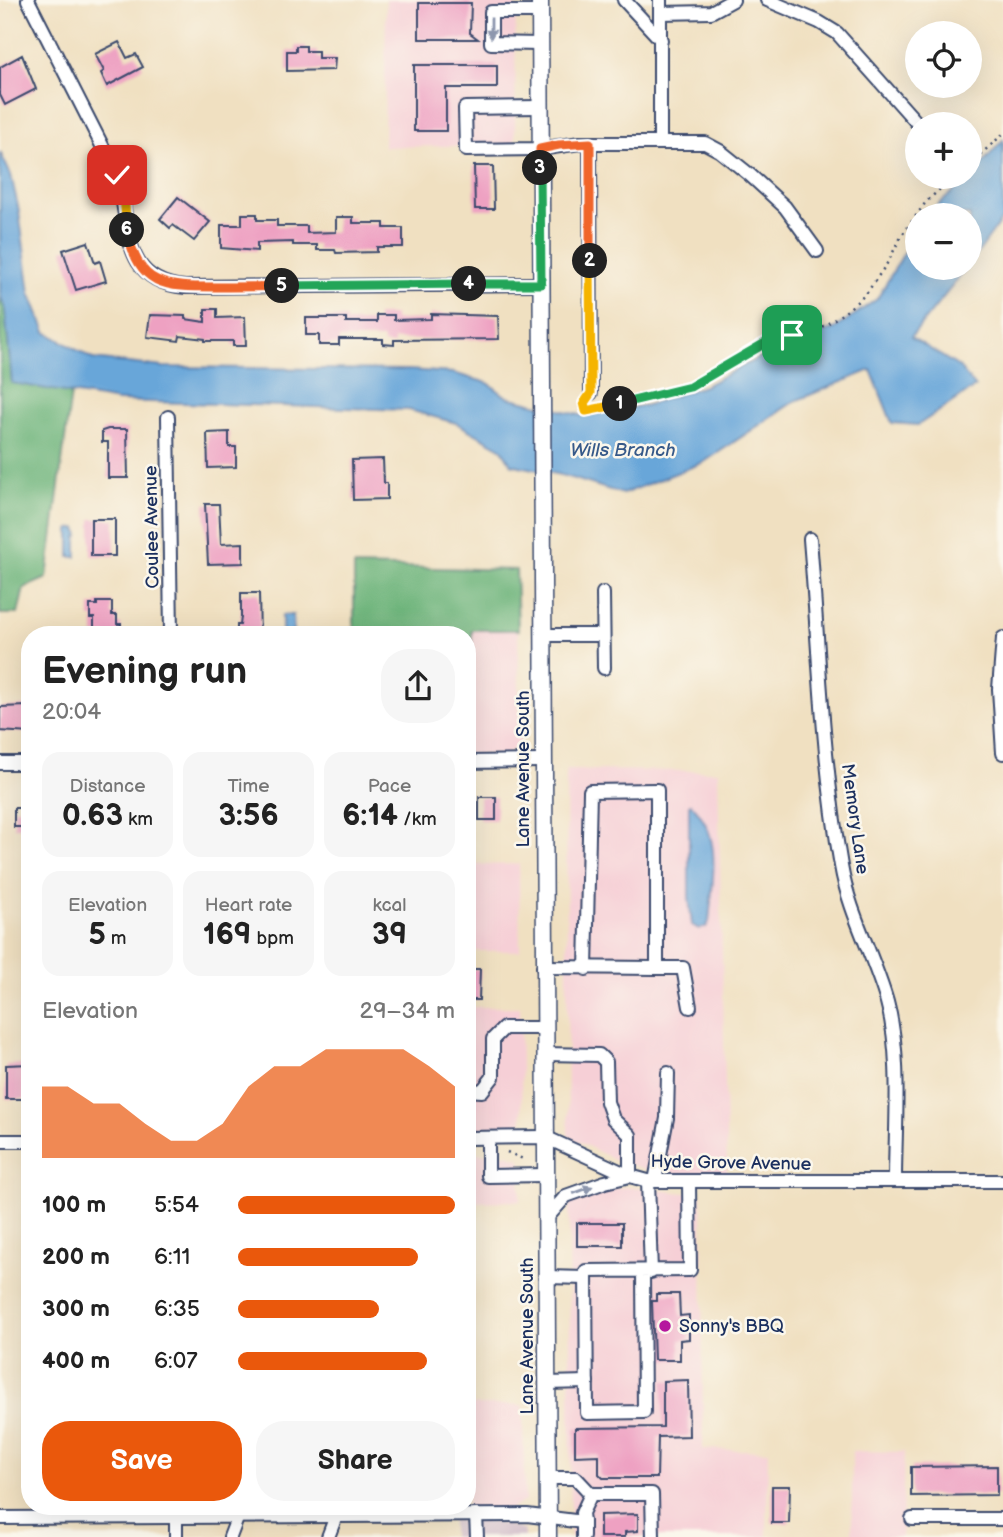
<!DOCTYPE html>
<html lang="en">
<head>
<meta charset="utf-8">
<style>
	:root { --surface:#fff; --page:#f6f6f6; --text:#222; --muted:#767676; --accent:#ea580c }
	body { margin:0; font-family:"Balsamiq Sans",sans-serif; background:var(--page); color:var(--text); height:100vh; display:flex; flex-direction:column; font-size:26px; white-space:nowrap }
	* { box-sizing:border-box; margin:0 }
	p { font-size:23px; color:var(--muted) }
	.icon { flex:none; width:38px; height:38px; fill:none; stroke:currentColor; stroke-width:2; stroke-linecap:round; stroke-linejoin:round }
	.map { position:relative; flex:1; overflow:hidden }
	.side { position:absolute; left:21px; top:626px; width:455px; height:889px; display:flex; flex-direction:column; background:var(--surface); border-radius:28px; box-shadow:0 7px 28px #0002 }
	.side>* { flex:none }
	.tools { position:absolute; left:905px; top:21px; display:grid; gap:14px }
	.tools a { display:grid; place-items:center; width:77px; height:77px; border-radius:50%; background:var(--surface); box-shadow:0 7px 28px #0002; font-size:35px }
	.pin { position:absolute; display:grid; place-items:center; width:60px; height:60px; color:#fff; margin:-30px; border-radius:14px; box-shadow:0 4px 10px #0006 }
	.km { position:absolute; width:35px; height:35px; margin:-18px; border-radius:50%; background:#222; color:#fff; font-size:19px; line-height:35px; text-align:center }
	.round { display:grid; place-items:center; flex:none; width:74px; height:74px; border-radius:28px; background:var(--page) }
	.overview { display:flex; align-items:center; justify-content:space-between; height:119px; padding:0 21px }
	h1 { font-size:38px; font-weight:800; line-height:52px }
	.stats { display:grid; grid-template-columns:repeat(3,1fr); gap:10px; height:119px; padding:7px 21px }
	.stats div { display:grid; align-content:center; border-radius:18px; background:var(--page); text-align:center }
	.stats b { font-size:30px; font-weight:800 }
	.stats small { font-size:19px; font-weight:400 }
	.stats p { font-size:19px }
	.chart { height:196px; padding:14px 21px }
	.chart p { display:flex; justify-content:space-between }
	.chart svg { width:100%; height:126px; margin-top:7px; fill:var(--accent); opacity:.7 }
	.primary-button { display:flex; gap:14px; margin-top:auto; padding:14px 21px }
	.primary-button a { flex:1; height:80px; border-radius:28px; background:var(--accent); color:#fff; font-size:28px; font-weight:800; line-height:80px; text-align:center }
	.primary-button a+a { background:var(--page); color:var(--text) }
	ul { padding:0 21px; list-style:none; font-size:23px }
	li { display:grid; grid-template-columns:112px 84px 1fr; align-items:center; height:52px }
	li i { height:18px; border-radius:9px; background:var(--accent) }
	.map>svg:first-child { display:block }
</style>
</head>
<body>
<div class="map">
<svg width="1003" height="1537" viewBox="0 0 1003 1537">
	<rect width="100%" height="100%" fill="#fbf7ec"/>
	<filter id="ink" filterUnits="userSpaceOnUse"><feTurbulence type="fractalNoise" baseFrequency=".0143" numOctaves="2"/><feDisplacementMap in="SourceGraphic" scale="14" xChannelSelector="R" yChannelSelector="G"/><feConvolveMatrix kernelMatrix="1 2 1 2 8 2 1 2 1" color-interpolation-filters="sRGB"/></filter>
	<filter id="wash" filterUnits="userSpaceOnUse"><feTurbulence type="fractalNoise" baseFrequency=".00686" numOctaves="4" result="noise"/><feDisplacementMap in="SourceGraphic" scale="28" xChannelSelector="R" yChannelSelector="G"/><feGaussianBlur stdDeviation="1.57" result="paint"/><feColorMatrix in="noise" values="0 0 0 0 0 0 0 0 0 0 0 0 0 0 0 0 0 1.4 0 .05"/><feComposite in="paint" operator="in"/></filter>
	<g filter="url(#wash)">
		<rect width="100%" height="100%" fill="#f0e0c1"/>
		<g fill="#f6cfd6">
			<path d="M386 0H516L515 145 384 147Z"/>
			<path d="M472 630H518L520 745 505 755 467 754V656H472Z"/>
			<path d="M566 770 718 771 727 1174 686 1175 651 1171 613 1159 568 1136Z"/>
			<path d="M519 864 520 951H467V865Z"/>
			<path d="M467 1007H520L522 1123 512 1128H467Z"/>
			<path d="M467 1153 506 1154 521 1159 520 1201 467 1202Z"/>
			<path d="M630 1187 702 1195 703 1449 768 1451 767 1537H571L569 1203 599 1189Z"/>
			<path d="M467 1405H523L525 1501 509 1510H436L435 1507H467Z"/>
			<path d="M852 1451 904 1452 902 1537H852Z"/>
		</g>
		<path fill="#d1bdc9" d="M452 1520 490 1521 524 1530V1537H452Z"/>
		<g fill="#6db47a" stroke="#44726c" stroke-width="2">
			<path d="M0 295 5 308 12 383 71 393 47 578 24 588 18 614H0Z"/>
			<path d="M354 566 516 570 518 630H472V656H467V635H354Z"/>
		</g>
		<g fill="#67a6d9" stroke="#416a9c" stroke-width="2">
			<path d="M1003 140V218L970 264V215H927L973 174Z"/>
			<path d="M0 152 11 175 19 211 30 293 46 332 93 359 163 367 409 370 453 373 488 383 507 397 584 416 647 405 704 386 786 344 834 329 877 299 917 231V268H967L911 337 959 367 975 387 918 425 892 423 871 370 795 401 704 462 623 494 565 476 511 464 501 448 456 423 409 410 118 401 12 383 5 308 0 295Z"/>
			<path d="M77 528 79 536 77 537V557H70V529Z"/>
			<rect x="282" y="615" width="11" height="20"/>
			<path d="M691 804C724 836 712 880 709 922L706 927 699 929 692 925 689 897V805Z"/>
		</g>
		<g id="blocks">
			<g fill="#eea1c2">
				<path d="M419 3H471L470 33 478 39H419Z"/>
				<path d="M119 42 127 58 136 54 143 67 107 86 101 73 104 71 95 54Z"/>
				<path d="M296 46H306V51H318V58H335L334 70 287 71V51H296Z"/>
				<path d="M22 55 36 89 5 105 0 95V67Z"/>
				<path d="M414 65H497V88H446V131H414Z"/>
				<path d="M474 166H493L494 209H475Z"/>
				<path d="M178 197 210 222 194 241 173 225 170 228 160 219Z"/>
				<path d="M242 214H257V220H277V226H307V233L336 232V217H353V223H384V228H403V247H377V252L336 253 335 250H317V245H293V242L257 243V251L221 248V225H242Z"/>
				<path d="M88 242 95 263 100 261 106 281 76 290 63 250Z"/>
				<path d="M205 309H217V318L245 317 246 346H233V341H205V339L180 336 179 341 147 337 150 315 185 316V319L205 322Z"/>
				<path d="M431 314 498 316 499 339 394 340V345L383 344V339H339V345H319V335H306V318H346V322H377V315H394V320L431 319Z"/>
				<path d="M108 429H127L128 478H108V442H102V431Z"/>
				<path d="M229 432V447H236V467L208 468 207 433Z"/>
				<path d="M383 459 384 483H387V499L353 500 352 460Z"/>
				<path d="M205 504H219L221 544 243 543V563L208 564Z"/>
				<rect x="91" y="519" width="24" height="37"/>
				<path d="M241 593H259L260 635H237V625H240L241 617Z"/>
				<path d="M97 602H112V615H117V624H121V635H94V618H90V605H97Z"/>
				<path d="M27 706V713H30V733L0 731V707Z"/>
				<rect x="479" y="797" width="17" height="23"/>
				<rect x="14" y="808" width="16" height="19"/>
				<path d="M467 969H480L479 1000H467Z"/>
				<path d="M30 1064V1083H25V1099H6V1065Z"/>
				<rect x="577" y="1223" width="45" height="23"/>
				<path d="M656 1294H679L680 1316 689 1315V1339L680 1340V1360H654L652 1301H656Z"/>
				<path d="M688 1380 689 1436 658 1437 657 1478H603L599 1474V1455L575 1456V1428L663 1427V1381Z"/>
				<path d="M997 1466V1495L911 1496V1467Z"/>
				<path d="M772 1486H790L789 1523H772Z"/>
				<path d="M638 1514V1531L625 1532V1537H600V1515Z"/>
			</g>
		</g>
	</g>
	<g filter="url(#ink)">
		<use href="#blocks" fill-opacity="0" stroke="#3b4a6d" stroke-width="2"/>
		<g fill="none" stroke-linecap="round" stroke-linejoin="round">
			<defs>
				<g id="minor">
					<path d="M28 0 117 175C132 223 118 281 185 287L541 284"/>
					<path d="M624 0 661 40"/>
					<path d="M767 0 819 22 837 33 918 124"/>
					<path d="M540 12H491V43L540 44"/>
					<path d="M661 13 711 12 733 0"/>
					<path d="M540 107 465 108 466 150 540 149 580 143H705L720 151 750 175 785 207 817 251"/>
					<path d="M660 142V0"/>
					<path d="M590 143 591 393"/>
					<path d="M168 417 171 635"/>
					<path d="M810 539C819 648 822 759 841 866 849 913 874 956 887 1002 902 1056 895 1124 895 1181"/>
					<path d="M603 593 604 668"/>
					<path d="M542 635H603"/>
					<path d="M1003 638 999 689 1003 753"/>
					<path d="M467 762 542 761"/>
					<path d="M0 763H30"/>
					<path d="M543 967 657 968V790L590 791 586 969"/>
					<path d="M657 968H683L690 1007"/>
					<path d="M544 1054 599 1055 606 1062 607 1102 613 1119 630 1135V1176L605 1182 566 1196 545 1220"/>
					<path d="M467 1090 482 1091 493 1077V1039L504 1028H544"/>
					<path d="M467 1138 545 1137 630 1176 648 1181H1003"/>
					<path d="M488 1138V1176L545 1175"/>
					<path d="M0 1141H30"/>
					<path d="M648 1181 651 1272"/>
					<path d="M655 1181 667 1118 668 1073"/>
					<path d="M643 1272 644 1412 587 1413 586 1271 690 1270 689 1182"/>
					<path d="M546 1277 586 1278"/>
					<path d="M547 1383 587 1382"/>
					<path d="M547 1478H576L591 1494H652L653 1537"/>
					<path d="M176 1507V1537"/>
					<path d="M476 1515 477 1537"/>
					<path d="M0 1518 527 1515 583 1522 582 1513 591 1494"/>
					<path d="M912 1519H1003"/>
					<path d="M583 1522V1537"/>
					<path d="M230 1537 238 1516"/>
					<path d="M328 1537 336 1516"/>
				</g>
				<path id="major" d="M540 0 548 1537"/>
			</defs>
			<use href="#minor" stroke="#3b4a6d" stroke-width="16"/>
			<use href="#major" stroke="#3b4a6d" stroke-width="19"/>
			<g stroke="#3b4a6d" stroke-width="2.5" stroke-dasharray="2 5" stroke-linecap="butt">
				<path d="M970 164 1003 134"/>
				<path d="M585 405 586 411 690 387 767 342 824 326 845 312 866 294 888 262 902 235 926 202 953 177"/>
				<path d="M507 1152 523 1159"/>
			</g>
			<use href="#minor" stroke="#fff" stroke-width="12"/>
			<use href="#major" stroke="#fff" stroke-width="16"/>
		</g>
		<defs><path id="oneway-solid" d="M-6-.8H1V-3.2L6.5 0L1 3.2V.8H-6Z" transform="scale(1.75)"/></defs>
		<g fill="#8d97ae">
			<use href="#oneway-solid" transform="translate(491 28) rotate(90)"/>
			<use href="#oneway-solid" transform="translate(583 1190) rotate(-20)"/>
		</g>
	</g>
	<g fill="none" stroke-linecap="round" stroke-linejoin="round" filter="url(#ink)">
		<defs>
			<path id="split-1" d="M620 404 690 387 767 342 792 335"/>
			<path id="split-2" d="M590 261 591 393 584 403 586 411 620 404"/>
			<path id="split-3" d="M540 168V149L559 145 590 143V261"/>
			<path id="split-4" d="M469 284H541L540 168"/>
			<path id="split-5" d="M282 286 469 284"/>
			<path id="split-6" d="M127 230C139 287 164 287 216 287 238 287 260 287 282 286"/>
			<path id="split-7" d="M117 175 124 196 127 230"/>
		</defs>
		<use href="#split-1" stroke="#fff" stroke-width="14"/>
		<use href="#split-2" stroke="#fff" stroke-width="14"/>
		<use href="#split-3" stroke="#fff" stroke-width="14"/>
		<use href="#split-4" stroke="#fff" stroke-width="14"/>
		<use href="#split-5" stroke="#fff" stroke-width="14"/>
		<use href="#split-6" stroke="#fff" stroke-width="14"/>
		<use href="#split-7" stroke="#fff" stroke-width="14"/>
		<use href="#split-1" stroke="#22a559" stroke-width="9"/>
		<use href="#split-2" stroke="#f5b400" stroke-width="9"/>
		<use href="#split-3" stroke="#f0652b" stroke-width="9"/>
		<use href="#split-4" stroke="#22a559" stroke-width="9"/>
		<use href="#split-5" stroke="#22a559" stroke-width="9"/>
		<use href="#split-6" stroke="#f0652b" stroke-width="9"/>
		<use href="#split-7" stroke="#f5b400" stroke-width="9"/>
	</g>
	<circle fill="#b5179e" stroke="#fbf7ec" stroke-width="2.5" cx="665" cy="1326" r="7"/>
	<g text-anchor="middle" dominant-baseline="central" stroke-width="5" stroke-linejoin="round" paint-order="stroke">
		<g font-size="18" fill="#1b2f5e" stroke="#fbf7ec">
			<text transform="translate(152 527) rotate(-91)">Coulee Avenue</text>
			<text transform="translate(523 769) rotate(-90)">Lane Avenue South</text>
			<text transform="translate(855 819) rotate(82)">Memory Lane</text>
			<text transform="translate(731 1163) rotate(1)">Hyde Grove Avenue</text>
			<text transform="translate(527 1336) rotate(-90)">Lane Avenue South</text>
		</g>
		<g font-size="18" fill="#1b2f5e" stroke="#fbf7ec" text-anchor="start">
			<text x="679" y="1326">Sonny's BBQ</text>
		</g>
		<g font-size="19" font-style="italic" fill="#365989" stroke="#fbf7ec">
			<text x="623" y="450">Wills Branch</text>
		</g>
	</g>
</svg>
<div class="tools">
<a><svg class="icon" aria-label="locate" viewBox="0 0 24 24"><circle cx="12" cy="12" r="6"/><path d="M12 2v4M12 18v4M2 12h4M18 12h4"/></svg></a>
<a>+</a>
<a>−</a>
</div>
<div class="pin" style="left:792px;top:335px;background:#1e9e55"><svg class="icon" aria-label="arrive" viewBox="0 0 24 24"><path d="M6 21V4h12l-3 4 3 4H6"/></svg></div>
<div class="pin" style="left:117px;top:175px;background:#d93025"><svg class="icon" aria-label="check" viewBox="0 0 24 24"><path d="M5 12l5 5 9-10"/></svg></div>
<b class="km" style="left:620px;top:404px">1</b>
<b class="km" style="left:590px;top:261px">2</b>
<b class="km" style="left:540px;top:168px">3</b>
<b class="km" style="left:469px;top:284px">4</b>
<b class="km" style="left:282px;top:286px">5</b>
<b class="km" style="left:127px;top:230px">6</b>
<section class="side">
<div class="overview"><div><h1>Evening run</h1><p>20:04</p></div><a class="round"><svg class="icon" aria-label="share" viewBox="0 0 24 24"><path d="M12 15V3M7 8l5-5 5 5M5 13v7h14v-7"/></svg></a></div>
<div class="stats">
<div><p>Distance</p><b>0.63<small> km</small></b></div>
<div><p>Time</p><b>3:56</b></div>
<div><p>Pace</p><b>6:14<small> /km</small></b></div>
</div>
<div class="stats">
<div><p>Elevation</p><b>5<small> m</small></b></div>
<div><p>Heart rate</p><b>169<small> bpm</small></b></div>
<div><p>kcal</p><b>39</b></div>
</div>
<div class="chart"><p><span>Elevation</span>29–34 m</p>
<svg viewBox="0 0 160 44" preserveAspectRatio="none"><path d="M0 44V19L10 19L20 25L30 25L40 32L50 38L60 38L70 32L80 19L90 12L100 12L110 6L120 6L130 6L140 6L150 12L160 19V44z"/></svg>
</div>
<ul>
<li><b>100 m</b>5:54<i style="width:100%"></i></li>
<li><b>200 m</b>6:11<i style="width:83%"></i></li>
<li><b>300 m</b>6:35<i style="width:65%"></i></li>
<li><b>400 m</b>6:07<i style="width:87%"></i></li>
</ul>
<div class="primary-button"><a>Save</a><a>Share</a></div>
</section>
</div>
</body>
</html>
